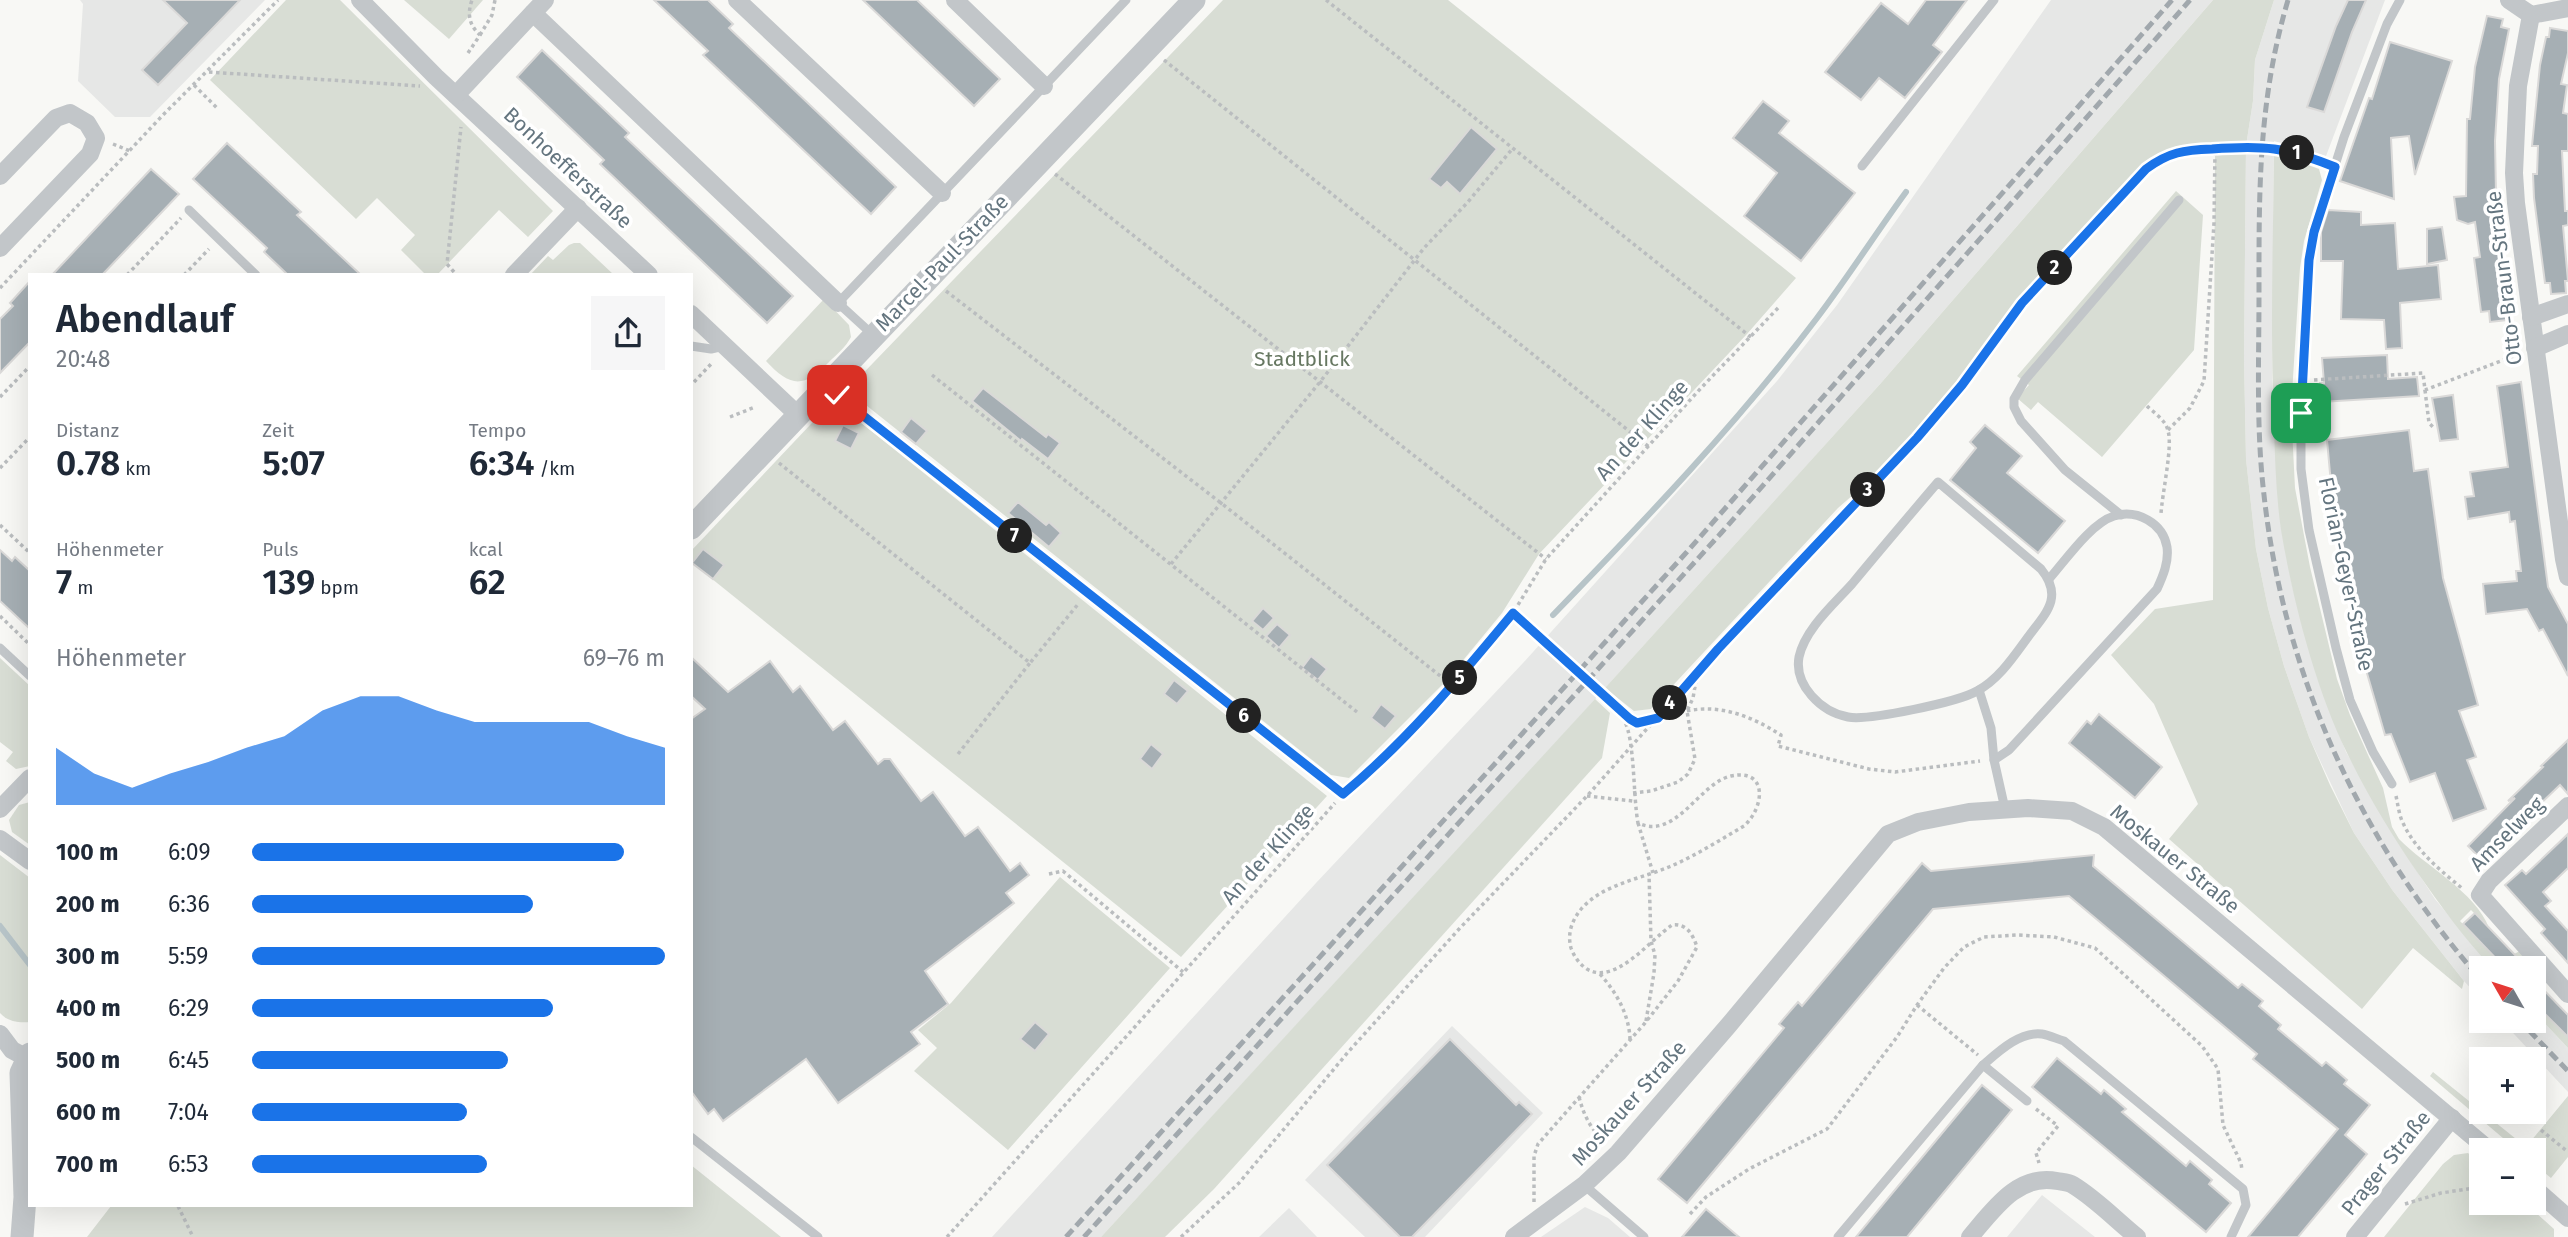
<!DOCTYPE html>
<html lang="de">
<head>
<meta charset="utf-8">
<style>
	:root { --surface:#fff; --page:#f6f6f7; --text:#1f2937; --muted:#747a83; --accent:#1a73e8 }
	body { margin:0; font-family:"Fira Sans",sans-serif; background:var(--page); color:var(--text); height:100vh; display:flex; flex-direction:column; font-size:26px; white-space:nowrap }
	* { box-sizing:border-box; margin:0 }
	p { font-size:23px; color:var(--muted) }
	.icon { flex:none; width:38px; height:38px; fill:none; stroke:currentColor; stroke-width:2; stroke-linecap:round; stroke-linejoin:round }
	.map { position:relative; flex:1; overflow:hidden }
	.sheet { position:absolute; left:28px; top:273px; width:665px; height:934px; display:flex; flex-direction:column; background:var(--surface); border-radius:0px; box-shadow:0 7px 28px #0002 }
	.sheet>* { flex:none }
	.needle { width:46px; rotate:309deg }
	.tools { position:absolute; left:2469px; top:956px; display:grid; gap:14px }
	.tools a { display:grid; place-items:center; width:77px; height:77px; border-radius:0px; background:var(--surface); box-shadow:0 7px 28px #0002; font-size:35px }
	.pin { position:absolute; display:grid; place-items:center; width:60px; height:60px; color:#fff; margin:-30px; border-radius:14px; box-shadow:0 4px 10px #0006 }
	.km { position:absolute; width:35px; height:35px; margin:-18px; border-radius:50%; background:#222; color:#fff; font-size:19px; line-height:35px; text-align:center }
	.round { display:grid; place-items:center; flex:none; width:74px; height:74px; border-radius:0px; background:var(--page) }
	.overview { display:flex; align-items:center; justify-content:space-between; height:119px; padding:0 28px }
	h1 { font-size:38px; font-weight:600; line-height:52px }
	.figures { display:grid; grid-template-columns:repeat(3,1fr); gap:10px; height:119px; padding:7px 28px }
	.figures div { display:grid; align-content:center }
	.figures b { font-size:35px; font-weight:600 }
	.figures small { font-size:19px; font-weight:400 }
	.figures p { font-size:19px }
	.chart { height:196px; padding:14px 28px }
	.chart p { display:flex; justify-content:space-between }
	.chart svg { width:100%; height:126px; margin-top:7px; fill:var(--accent); opacity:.7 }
	ul { padding:0 28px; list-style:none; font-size:23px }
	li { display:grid; grid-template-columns:112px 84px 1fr; align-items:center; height:52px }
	li i { height:18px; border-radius:9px; background:var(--accent) }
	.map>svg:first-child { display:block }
</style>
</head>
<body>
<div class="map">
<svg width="2568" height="1237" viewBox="0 0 2568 1237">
	<rect width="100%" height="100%" fill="#f8f8f5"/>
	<g fill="#e6e7e6">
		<path d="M80 0H265L150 117H115L78 81 83 4Z"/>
		<path d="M2051 0H2213L1881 383 1522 780 1101 1237H992L1316 883 1523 663 1777 381 1837 305Z"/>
		<path d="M2274 0H2385L2326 156 2274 141 2272 380 2281 527 2292 585 2307 643 2329 709 2346 752 2403 850 2435 899 2492 968H2482L2481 1000 2464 981 2393 891 2354 833 2309 737 2284 666 2268 608 2256 549 2246 459 2244 360 2246 146 2253 101 2255 60Z"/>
		<path d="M2534 1012 2568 1048V1092L2501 1020H2534Z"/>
		<path d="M1452 1026 1543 1113 1425 1237H1365L1305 1180Z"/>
		<path d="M2042 1195 2095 1237H2007Z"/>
		<path d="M1585 1207 1608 1218 1630 1237H1541Z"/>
		<path d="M1289 1208 1317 1237H1259Z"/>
	</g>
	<g fill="#d8ddd4">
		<path d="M286 0H340L553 211 528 237 499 210 437 275H426L401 250 415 235 377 198 356 219 210 80Z"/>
		<path d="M404 0H483L449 39Z"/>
		<path d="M1223 0H1448L1796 278 1747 334 1539 554 1502 613 1446 681 1349 778 1331 775 847 390Z"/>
		<path d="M2213 0H2274L2255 60 2253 101 2246 146 2244 360 2246 459 2256 549 2268 608 2284 666 2309 737 2330 785 2354 833 2393 891 2464 981 2462 989 2413 948 2362 1009 2169 839 2198 804 2154 704 2111 655 2155 609 2213 600 2215 149C2186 150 2169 152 2146 169L2022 303 1962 385 1918 438 1838 508 1651 709 1634 711 1605 688 1881 383Z"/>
		<path d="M2274 153 2319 169 2322 180 2304 241 2300 268 2291 409 2295 488 2310 567 2337 679 2350 715 2383 788 2392 827 2399 839C2425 866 2476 892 2489 928L2471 910 2460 921 2504 967 2516 957 2514 954 2520 951 2531 962 2526 968H2492C2464 938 2440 905 2417 872 2391 834 2367 794 2347 753 2315 687 2293 601 2281 530 2276 495 2275 459 2274 424 2270 334 2273 243 2274 153Z"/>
		<path d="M2176 191 2203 215 2194 350 2102 457 2038 402 2031 410 2017 398 2029 385 2017 376Z"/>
		<path d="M574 243H580L614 275H530L548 256 553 260 569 245Z"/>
		<path d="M824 299 849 325 851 337C846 347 837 354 829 362 804 388 791 388 766 361Z"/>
		<path d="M839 405 1327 796 1181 957 691 562V551L828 406Z"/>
		<path d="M0 658 30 686V766L16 769 6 761 13 752 0 742Z"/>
		<path d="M1595 699 1610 713 1602 758 1214 1189 1165 1237H1101Z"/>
		<path d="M30 802V845L12 832 9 820 19 805Z"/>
		<path d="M0 855 30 878V1022C19 1023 8 1022 0 1013Z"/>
		<path d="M1060 877 1170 968 1008 1150 914 1071 937 1048 918 1030 951 1003Z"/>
		<path d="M2534 1003 2568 1037V1048L2534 1012Z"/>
		<path d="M2433 1072 2526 1147 2568 1096V1157L2551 1178 2534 1164V1150H2517L2430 1076Z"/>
		<path d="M2468 1153 2481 1165 2482 1202H2524L2554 1229V1237H2384L2443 1164 2454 1155Z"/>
		<path d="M691 1165 781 1237H87L111 1206H691Z"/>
	</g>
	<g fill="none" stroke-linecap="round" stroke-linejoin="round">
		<g stroke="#b7c4c8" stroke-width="6">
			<path d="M1553 615C1645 520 1737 424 1817 318 1848 277 1876 233 1906 192"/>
			<path d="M0 926 30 965"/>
		</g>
	</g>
	<g fill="#a6afb4" stroke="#dad9d8" stroke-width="2">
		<path d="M163 0H240L158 85 142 70 187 23Z"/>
		<path d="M654 0H708L733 24 729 28 896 187 871 214 703 55 708 51Z"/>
		<path d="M863 0H917L1000 79 974 106Z"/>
		<path d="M1926 0H1967L1933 45 1942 52 1905 98 1879 78 1861 100 1825 72 1881 3 1908 24Z"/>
		<path d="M2348 0H2366L2352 32 2324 112 2307 107 2336 26Z"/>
		<path d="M2487 16 2503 19 2501 27 2509 29 2499 79 2495 141 2496 194 2510 308 2506 309 2507 320 2490 322 2489 311 2481 312 2474 258 2480 257 2475 222 2468 224 2457 220 2454 197 2466 196 2467 119H2470L2475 67Z"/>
		<path d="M2550 28 2568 31V53L2561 84 2567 85 2563 113 2568 114V151H2562L2565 211H2568V225L2563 226 2568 281H2565L2566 293 2551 294 2550 283H2545L2534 198 2533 174H2537L2538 146H2532L2540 65 2546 37H2549Z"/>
		<path d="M2390 42 2452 61 2415 175 2409 136 2391 138 2394 199 2340 181 2369 98 2372 99Z"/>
		<path d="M542 50 629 133 625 137 793 296 767 323 600 164 604 160 517 77Z"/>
		<path d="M1763 101 1789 121 1779 133 1855 193 1801 261 1744 216 1777 173 1733 138Z"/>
		<path d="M1471 127 1497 149 1460 194 1447 182 1441 188 1429 179Z"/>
		<path d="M227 143 301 212 297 215 361 275H288L264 252 267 248 193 179Z"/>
		<path d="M151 169 179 194 102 275H52Z"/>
		<path d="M2328 210 2361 212V225L2395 223 2398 269 2438 265 2441 299 2400 303 2402 348 2386 349 2384 320 2341 319 2343 261H2321V232Z"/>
		<path d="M2442 227 2447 260 2427 264V229Z"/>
		<path d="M30 281V342L0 373V319L13 306 10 303Z"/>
		<path d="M2387 355 2388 379 2417 377 2419 396 2321 402 2320 383H2324L2322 358Z"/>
		<path d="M2521 382 2548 587 2568 624V676L2543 629 2539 631 2527 609 2486 614 2483 584 2517 581 2516 571H2521L2515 521 2510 522 2509 512 2468 519 2465 497 2474 496 2470 472 2508 467 2497 386Z"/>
		<path d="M983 388 1046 437 1048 434 1060 443 1048 459 1022 439 1021 441 972 401Z"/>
		<path d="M2453 395 2458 439 2440 441 2432 398Z"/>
		<path d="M911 418 927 431 916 444 901 432Z"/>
		<path d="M843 425 859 433 851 449 835 441Z"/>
		<path d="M1985 425 2022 456 2007 473 2065 521 2038 553 1950 480 1976 448 1970 442Z"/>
		<path d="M2409 430 2414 471 2428 469 2443 578 2478 705 2459 711 2476 757 2467 760 2486 809 2453 821 2435 773 2410 782 2391 734 2385 735 2355 632 2345 581 2330 473 2327 440Z"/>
		<path d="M1018 502 1046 525 1049 522 1061 533 1049 547 1008 513Z"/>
		<path d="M703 549 724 565 713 579 692 563Z"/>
		<path d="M0 550 12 561 15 557 30 571V629L0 601Z"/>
		<path d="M1263 608 1274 618 1263 630 1252 621Z"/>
		<path d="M1277 624 1290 635 1279 648 1266 636Z"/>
		<path d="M1311 656 1327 669 1318 680 1302 668Z"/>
		<path d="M691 657 728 692 770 661 793 692 800 686 833 730 845 721 878 764 884 759H890L921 801 933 792 965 836 978 827 1010 871 1020 863 1029 875 1006 893 1014 903 925 971 948 1004 911 1032 920 1044 838 1103 806 1059 723 1121 714 1109 708 1114 691 1091V719L705 709 691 696Z"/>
		<path d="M1174 680 1188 691 1177 704 1164 694Z"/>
		<path d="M1381 704 1396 716 1385 729 1371 718Z"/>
		<path d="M2099 714 2162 767 2135 798 2069 743 2087 721 2091 724Z"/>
		<path d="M2568 740V794L2560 785 2498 844 2502 848 2486 864 2468 846 2515 798 2508 801 2543 767 2541 766Z"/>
		<path d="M1151 744 1163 754 1152 769 1140 759Z"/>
		<path d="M2568 834V868L2543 892 2551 901 2545 906 2568 931V963L2541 933 2545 929 2505 885 2522 870 2526 874Z"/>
		<path d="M2094 855 2093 866 2238 988 2242 984 2263 1001 2259 1006 2281 1025 2278 1029 2322 1066 2326 1062 2339 1073 2347 1080 2344 1084 2370 1105 2345 1135 2367 1154 2298 1237H2248L2338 1129 2253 1059 2257 1054 2069 896 1933 909 1687 1203 1658 1179 1784 1028 1779 1024 1798 1002 1802 1006 1922 863 1931 871Z"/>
		<path d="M2475 913 2516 956 2505 968 2463 924Z"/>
		<path d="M2534 980 2568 1015V1037L2534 1003Z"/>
		<path d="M1035 1022 1049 1034 1035 1051 1020 1039Z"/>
		<path d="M1450 1039 1516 1105 1519 1102 1532 1114 1412 1237H1400L1327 1165Z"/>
		<path d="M2057 1058 2101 1094 2104 1090 2126 1109 2122 1112 2186 1166 2190 1161 2212 1180 2209 1184 2231 1203 2206 1232 2032 1087Z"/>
		<path d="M1982 1085 2012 1110 1907 1237H1856Z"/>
		<path d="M1706 1209 1739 1237H1682Z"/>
	</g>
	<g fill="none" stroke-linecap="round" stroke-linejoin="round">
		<g stroke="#babdbf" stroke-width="3.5" stroke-dasharray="3.5 3.5" stroke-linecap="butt">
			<path d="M1326 0 1752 338"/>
			<path d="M480 35 492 15 495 0"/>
			<path d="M468 53 480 35C469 25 467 14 472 0"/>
			<path d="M1164 60 1649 447"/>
			<path d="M209 72 420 86"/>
			<path d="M194 85 218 109"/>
			<path d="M113 144 130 151"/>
			<path d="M1055 174 1546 559"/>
			<path d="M454 272 447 264 461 127"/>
			<path d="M127 275 181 218"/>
			<path d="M184 275 209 249"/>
			<path d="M0 288 163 115 278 0"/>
			<path d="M946 291 1221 503 1453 686"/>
			<path d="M932 375 1357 712"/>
			<path d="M2314 380 2423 373 2425 390 2519 354"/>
			<path d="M694 382 712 363"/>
			<path d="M2425 390 2429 423 2433 427"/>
			<path d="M0 397 30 366"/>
			<path d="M2147 406C2154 413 2166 420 2168 431 2173 446 2162 494 2161 514"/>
			<path d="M730 417 755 407"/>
			<path d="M2168 430 2190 408 2204 381 2214 223 2215 149"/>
			<path d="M779 463 1030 663 1079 603"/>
			<path d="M0 468 30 437"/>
			<path d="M0 525 30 553"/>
			<path d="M1171 564 1320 382 1424 248 1467 203 1513 148"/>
			<path d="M1513 613 1529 627"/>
			<path d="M0 616 30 645"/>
			<path d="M1622 712 1637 723C1653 722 1669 714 1686 711 1721 704 1751 716 1781 735L1778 746 1869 769 1895 772 1980 761"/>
			<path d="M958 754 1030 663"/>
			<path d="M1353 785 1371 771 1453 686 1513 613 1546 559 1701 388 1780 306"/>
			<path d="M1633 793 1651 791 1678 782 1688 774 1695 759 1687 711 1693 698 1697 675"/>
			<path d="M1587 796 1633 801"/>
			<path d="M2396 796C2398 805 2399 815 2403 823 2416 851 2441 871 2463 889"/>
			<path d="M1638 823 1653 873"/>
			<path d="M1049 874 1063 871 1183 972"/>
			<path d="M1600 974C1616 992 1629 1014 1630 1039"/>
			<path d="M1917 1005 1978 1055"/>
			<path d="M1646 1021 1654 973 1655 955 1651 941 1649 874"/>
			<path d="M1579 1097C1584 1116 1591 1130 1606 1143"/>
			<path d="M2036 1109 2058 1126 2036 1153 2039 1163"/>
			<path d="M2541 1130 2568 1152"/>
			<path d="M1534 1202V1156L1538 1144 1645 1023 1678 981 1697 947C1693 935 1687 923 1672 925 1650 940 1615 986 1587 969 1579 964 1574 956 1571 948 1567 933 1572 920 1582 908 1604 884 1640 879 1669 867 1695 856 1720 840 1744 826 1765 807 1768 768 1731 776 1699 783 1676 841 1638 823 1633 797 1635 739 1624 720 1622 715 1618 710 1615 706"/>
			<path d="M2405 1204 2441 1193 2482 1187"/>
			<path d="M178 1206 193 1237"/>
			<path d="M1690 1214 1706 1197 1749 1169 1827 1129 1897 1037 1917 1005 1944 968 1964 947 1984 937 2017 935 2054 937 2095 948 2202 1046 2218 1069 2223 1125 2241 1163 2242 1170"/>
			<path d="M947 1237 1335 803"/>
			<path d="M1181 1237 1239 1183 1349 1051 1460 928 1587 796 1718 649 1918 438 1962 385 2022 303 2146 169C2151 165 2157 159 2163 156 2178 150 2195 150 2211 149 2256 146 2281 145 2323 162"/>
		</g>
		<g stroke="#c2c6c9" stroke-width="9">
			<path d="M1862 166 1994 0"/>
			<path d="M189 210 256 275"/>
			<path d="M873 335 838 303 1126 0"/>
			<path d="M691 346 711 349 724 346"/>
			<path d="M828 388 1343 794"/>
			<path d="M1938 482 2041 569C2062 595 2049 610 2031 633 2016 653 2000 679 1977 691 1958 702 1868 721 1848 717 1821 712 1794 685 1799 657 1805 629 1834 604 1852 584 1880 550 1909 516 1938 482Z"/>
			<path d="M2121 515 2065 470 2021 421 2014 407V399L2025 380 2179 200"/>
			<path d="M0 648 30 676"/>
			<path d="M1979 690 1991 728 1994 760 2005 809"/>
			<path d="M1994 760 2009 750 2157 589C2163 576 2169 562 2167 547 2163 523 2137 509 2114 516 2091 523 2065 561 2049 579"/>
			<path d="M2392 784 2373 752 2350 700 2336 648 2309 530 2301 469V413L2309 260 2314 232 2344 137 2387 24 2400 0"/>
			<path d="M1983 1065 2027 1101"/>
			<path d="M691 1137 818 1237"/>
			<path d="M1584 1185 1644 1237"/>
			<path d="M1838 1237 1983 1065C1998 1052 2020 1031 2042 1034 2049 1035 2057 1039 2064 1041L2243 1189 2246 1205 2231 1237"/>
		</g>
		<g stroke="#c2c6c9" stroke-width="18">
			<path d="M360 0 436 77 649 275"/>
			<path d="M737 0 942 193"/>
			<path d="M955 0 1044 86"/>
			<path d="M2509 0 2531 15 2568 8"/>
			<path d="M533 13 838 303"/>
			<path d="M2531 15 2518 86 2514 173 2516 203 2564 559 2568 577"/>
			<path d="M456 95 545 0"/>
			<path d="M0 176 56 118 70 113 87 123 96 138 90 154 0 248"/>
			<path d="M514 275 578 208"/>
			<path d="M691 314 798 415"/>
			<path d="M2531 317 2568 304"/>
			<path d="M2535 348 2568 334"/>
			<path d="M2568 806 2489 881 2480 895 2568 994"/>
			<path d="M0 809 30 778"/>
			<path d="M0 839 30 861"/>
			<path d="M0 1034 12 1050 27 1058"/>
			<path d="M2534 1188 2568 1218"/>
			<path d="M1514 1237 1584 1185 1618 1153 1728 1026 1888 834 1918 822 1969 812 2028 808 2072 811 2104 827 2489 1150"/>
			<path d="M1970 1237C1993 1210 2018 1173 2057 1181 2062 1182 2068 1182 2073 1185 2096 1199 2116 1220 2137 1237"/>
			<path d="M2355 1237 2452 1118"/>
		</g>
		<g stroke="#c2c6c9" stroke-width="23">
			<path d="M691 528 1194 0"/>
			<path d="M22 1237 25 1197 21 1073 30 1054"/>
		</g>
		<g stroke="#a1a8ad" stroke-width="5" stroke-dasharray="10 5" stroke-linecap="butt">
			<path d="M2288 0C2258 101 2259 191 2259 294 2259 361 2256 429 2264 495 2284 677 2362 844 2482 981"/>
			<path d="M2519 1020 2568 1071"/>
			<path d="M1066 1237 1685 554 2172 0"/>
			<path d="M1084 1237 1722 532 2190 0"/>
		</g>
		<path stroke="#babdbf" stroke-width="3.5" stroke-dasharray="3.5 3.5" stroke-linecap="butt" d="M1529 627 1615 706"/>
	</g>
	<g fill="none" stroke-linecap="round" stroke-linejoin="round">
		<defs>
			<path id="route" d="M837 395 1343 794C1407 741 1460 677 1513 613L1630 719 1637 723 1658 718 1718 649 1917 438 1962 385 2022 303 2146 169C2169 152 2184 150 2212 149 2264 145 2285 147 2335 167L2314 232 2309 260 2301 413"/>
		</defs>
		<use href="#route" stroke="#fff" stroke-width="14"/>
		<use href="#route" stroke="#1a73e8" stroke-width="9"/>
	</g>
	<g text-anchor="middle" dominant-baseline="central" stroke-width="7" stroke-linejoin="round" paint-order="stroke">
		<g font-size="21" fill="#64757f" stroke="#fff">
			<text transform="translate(568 168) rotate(43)">Bonhoefferstraße</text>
			<text transform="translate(942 263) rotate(-46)">Marcel-Paul-Straße</text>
			<text transform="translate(2504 278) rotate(-97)">Otto-Braun-Straße</text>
			<text transform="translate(1642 430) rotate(-48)">An der Klinge</text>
			<text transform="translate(2346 574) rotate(78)">Florian-Geyer-Straße</text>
			<text transform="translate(2507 834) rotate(-45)">Amselweg</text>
			<text transform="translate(1268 854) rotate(-48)">An der Klinge</text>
			<text transform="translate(2175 859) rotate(39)">Moskauer Straße</text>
			<text transform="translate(1629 1103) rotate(-48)">Moskauer Straße</text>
			<text transform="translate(2386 1163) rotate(-51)">Prager Straße</text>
		</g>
		<g font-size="21" fill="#677862" stroke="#fff">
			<text x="1302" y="359">Stadtblick</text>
		</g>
	</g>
</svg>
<div class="tools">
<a><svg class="needle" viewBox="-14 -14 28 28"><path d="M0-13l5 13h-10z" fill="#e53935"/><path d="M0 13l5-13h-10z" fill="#747a83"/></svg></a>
<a>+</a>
<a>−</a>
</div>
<div class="pin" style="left:2301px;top:413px;background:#1e9e55"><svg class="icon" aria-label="arrive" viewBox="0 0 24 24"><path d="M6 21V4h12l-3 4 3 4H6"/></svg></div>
<div class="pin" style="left:837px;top:395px;background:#d93025"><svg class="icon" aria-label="check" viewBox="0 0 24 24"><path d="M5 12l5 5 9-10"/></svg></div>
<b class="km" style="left:2297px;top:153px">1</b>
<b class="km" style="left:2055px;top:268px">2</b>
<b class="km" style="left:1868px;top:490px">3</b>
<b class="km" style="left:1670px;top:703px">4</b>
<b class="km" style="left:1460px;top:678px">5</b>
<b class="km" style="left:1244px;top:716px">6</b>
<b class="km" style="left:1015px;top:536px">7</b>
<section class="sheet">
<div class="overview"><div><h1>Abendlauf</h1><p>20:48</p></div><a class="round"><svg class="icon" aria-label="share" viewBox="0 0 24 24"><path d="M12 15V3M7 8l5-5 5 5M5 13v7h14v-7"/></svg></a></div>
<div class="figures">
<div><p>Distanz</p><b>0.78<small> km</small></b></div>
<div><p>Zeit</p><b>5:07</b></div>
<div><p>Tempo</p><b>6:34<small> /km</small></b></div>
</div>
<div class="figures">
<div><p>Höhenmeter</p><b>7<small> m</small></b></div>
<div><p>Puls</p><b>139<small> bpm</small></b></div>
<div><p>kcal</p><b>62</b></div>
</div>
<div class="chart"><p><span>Höhenmeter</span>69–76 m</p>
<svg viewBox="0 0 160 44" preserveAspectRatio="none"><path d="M0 44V24L10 33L20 38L30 33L40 29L50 24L60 20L70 11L80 6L90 6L100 11L110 15L120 15L130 15L140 15L150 20L160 24V44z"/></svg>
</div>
<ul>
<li><b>100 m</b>6:09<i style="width:90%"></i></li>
<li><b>200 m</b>6:36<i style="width:68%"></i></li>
<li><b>300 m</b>5:59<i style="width:100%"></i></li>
<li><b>400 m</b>6:29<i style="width:73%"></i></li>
<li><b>500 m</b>6:45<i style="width:62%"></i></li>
<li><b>600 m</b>7:04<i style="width:52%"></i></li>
<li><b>700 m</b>6:53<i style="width:57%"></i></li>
</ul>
</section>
</div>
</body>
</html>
